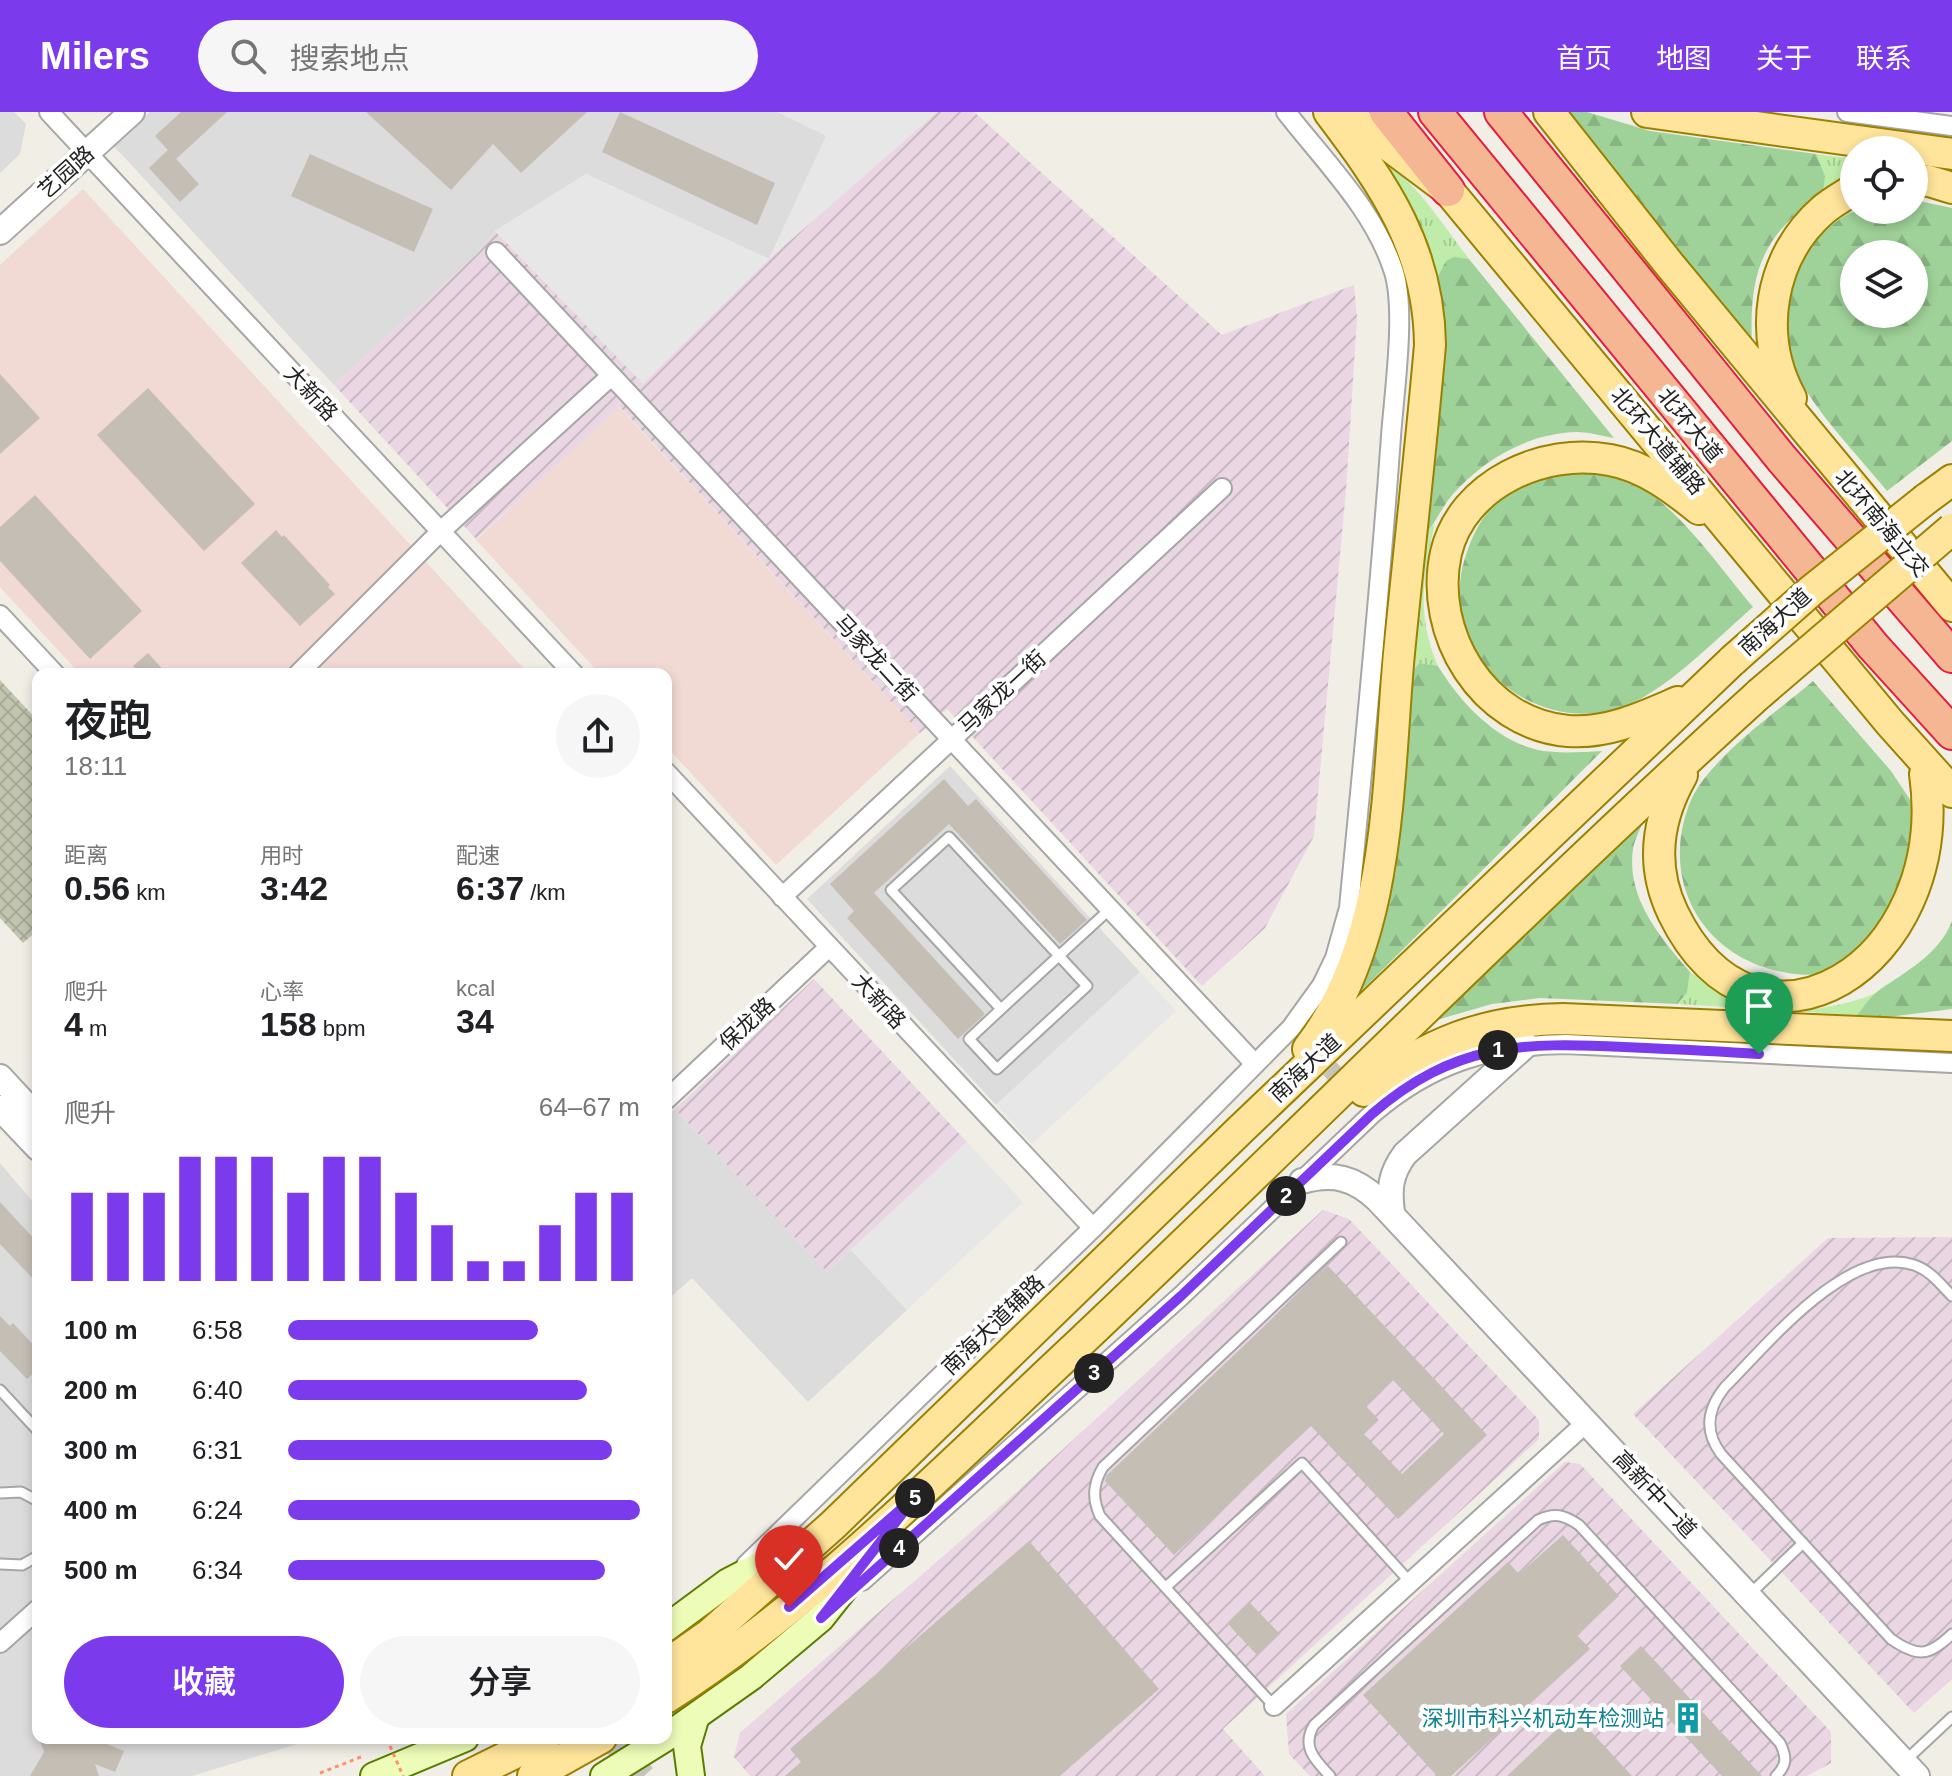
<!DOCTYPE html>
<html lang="zh">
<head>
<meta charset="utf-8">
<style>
	:root { --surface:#fff; --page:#f6f6f6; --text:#202124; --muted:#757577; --accent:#7c3aed }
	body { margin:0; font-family:Helvetica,"Noto Sans SC",sans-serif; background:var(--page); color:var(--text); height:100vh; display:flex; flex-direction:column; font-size:30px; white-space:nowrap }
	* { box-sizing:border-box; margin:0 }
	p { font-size:26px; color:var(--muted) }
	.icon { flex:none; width:44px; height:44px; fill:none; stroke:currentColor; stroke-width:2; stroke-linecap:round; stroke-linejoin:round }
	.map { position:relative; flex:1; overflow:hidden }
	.panel { position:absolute; left:32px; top:556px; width:640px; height:1076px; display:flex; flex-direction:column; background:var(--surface); border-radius:16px; box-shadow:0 4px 12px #0003 }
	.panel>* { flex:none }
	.controls { position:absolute; left:1840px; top:24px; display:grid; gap:16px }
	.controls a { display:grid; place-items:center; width:88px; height:88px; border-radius:50%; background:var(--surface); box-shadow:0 4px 12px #0003; font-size:40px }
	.pin { position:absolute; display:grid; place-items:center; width:68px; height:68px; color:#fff; margin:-82px -34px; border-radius:50% 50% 50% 0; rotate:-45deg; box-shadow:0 0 8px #0007 }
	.pin .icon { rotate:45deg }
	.km { position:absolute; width:40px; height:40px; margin:-20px; border-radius:50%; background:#222; color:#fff; font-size:22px; line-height:40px; text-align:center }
	.round { display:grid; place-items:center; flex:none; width:84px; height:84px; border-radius:42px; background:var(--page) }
	.overview { display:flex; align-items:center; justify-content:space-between; height:136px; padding:0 32px }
	h1 { font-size:44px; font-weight:600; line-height:60px }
	.figures { display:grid; grid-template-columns:repeat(3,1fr); gap:12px; height:136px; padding:8px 32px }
	.figures div { display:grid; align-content:center }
	.figures b { font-size:34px; font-weight:600 }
	.figures small { font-size:22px; font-weight:400 }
	.figures p { font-size:22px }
	.chart { height:224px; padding:16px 32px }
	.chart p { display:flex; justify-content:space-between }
	.chart svg { width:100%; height:144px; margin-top:8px; stroke:var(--accent); stroke-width:6 }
	.action { display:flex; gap:16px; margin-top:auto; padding:16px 32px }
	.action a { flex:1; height:92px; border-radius:48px; background:var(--accent); color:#fff; font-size:32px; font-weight:600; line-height:92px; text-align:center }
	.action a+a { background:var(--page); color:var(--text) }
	ul { padding:0 32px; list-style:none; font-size:26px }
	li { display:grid; grid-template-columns:128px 96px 1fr; align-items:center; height:60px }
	li i { height:20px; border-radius:10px; background:var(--accent) }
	header { display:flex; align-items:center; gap:48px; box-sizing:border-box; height:112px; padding:0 40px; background:var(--accent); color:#fff }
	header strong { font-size:38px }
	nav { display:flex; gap:44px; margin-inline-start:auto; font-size:28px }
	.search { width:560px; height:72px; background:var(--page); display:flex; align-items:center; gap:20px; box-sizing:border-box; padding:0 28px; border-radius:44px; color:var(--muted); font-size:30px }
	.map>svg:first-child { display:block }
</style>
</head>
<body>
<header>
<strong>Milers</strong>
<div class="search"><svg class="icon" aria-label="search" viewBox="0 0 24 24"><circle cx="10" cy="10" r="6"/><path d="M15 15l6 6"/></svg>搜索地点</div>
<nav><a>首页</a><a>地图</a><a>关于</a><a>联系</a></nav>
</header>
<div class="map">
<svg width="1952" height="1664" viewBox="0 0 1952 1664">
	<defs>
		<pattern id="industrial-furrows" width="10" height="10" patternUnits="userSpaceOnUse" patternTransform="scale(2)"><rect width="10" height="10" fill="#ead7e3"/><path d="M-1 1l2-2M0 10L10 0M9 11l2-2" fill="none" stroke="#c8b8c2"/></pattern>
		<pattern id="construction-cross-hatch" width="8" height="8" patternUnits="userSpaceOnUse" patternTransform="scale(2)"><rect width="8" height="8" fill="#c2c6b0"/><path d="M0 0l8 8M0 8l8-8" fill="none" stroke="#a6aa97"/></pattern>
		<pattern id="grass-tufts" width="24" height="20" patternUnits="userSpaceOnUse" patternTransform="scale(2)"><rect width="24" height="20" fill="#bfeda9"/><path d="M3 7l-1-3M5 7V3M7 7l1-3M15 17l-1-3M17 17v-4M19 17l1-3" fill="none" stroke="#a4cb91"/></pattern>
		<pattern id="forest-firs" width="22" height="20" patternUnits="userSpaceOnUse" patternTransform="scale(2)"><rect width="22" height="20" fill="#9fd298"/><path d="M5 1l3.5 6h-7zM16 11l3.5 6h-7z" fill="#88b483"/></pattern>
	</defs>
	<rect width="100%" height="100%" fill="#f0eee5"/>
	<g fill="#dddcdc">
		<path d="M0 0H14L26 12 20 42 0 61Z"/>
		<path d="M150 0H777L827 23 769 147 586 62 495 119 478 141 334 273 113 33Z"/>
		<path d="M950 654 1140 860 996 993 807 787Z"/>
		<path d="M675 997 827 1160 851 1138 907 1198 808 1290 692 1166 666 1189V1005Z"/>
		<path d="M0 1051 38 1096V1626H317L192 1664H0Z"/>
	</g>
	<g fill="#f2dad4">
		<path d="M83 77 529 562H80L0 475V153Z"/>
		<path d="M619 295 920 621 776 753 666 634V562H600L476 428Z"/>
	</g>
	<g fill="url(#industrial-furrows)">
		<path d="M937 0H974L1222 223 1354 173 1357 206 1346 378 1314 724 1265 816 1202 874 947 597 920 621 620 295 476 427 334 273 478 141 495 119 643 271 769 147Z"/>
		<path d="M814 867 967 1030 827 1160 675 997Z"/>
		<path d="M1323 1098 1349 1107 1539 1308V1327L1223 1617 1265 1664H750L734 1645 740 1621 1010 1386Z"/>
		<path d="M1952 1125V1567L1914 1601 1633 1302 1828 1126Z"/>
		<path d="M1565 1350 1580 1352 1831 1620V1651L1807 1664H1310L1289 1642 1286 1602Z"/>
	</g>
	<path fill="url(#construction-cross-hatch)" d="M0 568 38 609V818L23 831 0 806Z"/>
	<g fill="url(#grass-tufts)">
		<path d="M1816 42 1854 47V68L1823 81Z"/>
		<path d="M1382 50C1410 61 1449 121 1469 147 1451 145 1446 148 1438 164 1425 122 1405 87 1382 50Z"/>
		<path d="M1435 411C1423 464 1416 503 1438 554L1419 551 1412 560 1425 423Z"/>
		<path d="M1690 860C1707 872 1723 884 1743 891 1783 905 1838 897 1876 881L1857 903 1677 892 1687 881Z"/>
	</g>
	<g fill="url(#forest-firs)" fill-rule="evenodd">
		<path d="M1561 0H1587L1650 19 1816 42 1825 64 1823 81C1760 125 1749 161 1752 235Z"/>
		<path d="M1914 88 1952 96V329L1887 379C1858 343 1808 293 1792 251 1774 206 1790 154 1823 121 1833 112 1845 101 1859 98 1875 94 1897 98 1914 98ZM1854 142H1914V202H1854Z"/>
		<path d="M1454 145 1469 147 1614 326C1602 324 1589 320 1577 320 1529 321 1484 347 1453 382 1442 395 1436 410 1425 423L1444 224 1438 164 1446 149Z"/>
		<path d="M1570 358C1583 359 1596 359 1608 361 1664 372 1717 453 1753 495 1716 527 1658 588 1611 599 1518 619 1434 531 1467 440 1473 422 1483 402 1498 389 1519 371 1544 365 1570 358Z"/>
		<path d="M1419 551 1438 554C1459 589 1496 629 1538 638 1559 642 1581 640 1602 639L1357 883 1379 826 1396 760 1412 560Z"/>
		<path d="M1813 569 1891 659 1913 692 1920 771C1901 792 1882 813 1863 834 1857 841 1850 853 1842 856 1828 864 1804 864 1788 861 1706 848 1659 773 1689 693 1705 649 1777 600 1813 569Z"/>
		<path d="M1647 702C1642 713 1635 726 1633 737 1626 786 1660 825 1690 860L1687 881 1677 892 1540 886 1492 892 1433 909Z"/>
		<path d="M1952 809V897L1888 905 1857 903C1864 895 1870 885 1878 879 1906 859 1939 843 1952 809Z"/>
	</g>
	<g fill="#e7e7e7">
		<path d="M777 0H937L769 147 643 272 495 119 586 62 769 147 826 24Z"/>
		<path d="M1140 860 1176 899 1032 1032 996 993Z"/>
		<path d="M967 1030 1023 1090 907 1198 851 1138Z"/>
	</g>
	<g fill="#c5beb4" fill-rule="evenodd">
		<path d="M181 0H227L176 47 155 24Z"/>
		<path d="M366 0H587L521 61 493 32 451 78Z"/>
		<path d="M620 0 775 71 757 113 602 40Z"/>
		<path d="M168 38 199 72 180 90 149 56Z"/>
		<path d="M310 42 433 97 414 140 291 84Z"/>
		<path d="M0 262 40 306 0 342Z"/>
		<path d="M148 276 255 392 204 439 97 323Z"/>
		<path d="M35 383 142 499 90 547 0 449V415Z"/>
		<path d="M276 418 282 425 284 423 330 473 328 475 335 482 300 514 241 451Z"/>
		<path d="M148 541 167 562H140L133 554Z"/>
		<path d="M944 667 968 694 976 687 1087 808 1060 832 949 712 874 781 985 902 958 927 847 806 854 799 830 772Z"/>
		<path d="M0 1090 38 1131V1172L0 1132Z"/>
		<path d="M1328 1154 1487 1323 1398 1407 1311 1314 1174 1443 1105 1369 1106 1364ZM1393 1268 1444 1322 1402 1362 1364 1322 1379 1308 1366 1294Z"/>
		<path d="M0 1204 10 1214 13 1211 38 1238V1257L27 1267 0 1239Z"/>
		<path d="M1563 1423 1619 1484 1577 1523 1590 1537 1451 1664H1437L1363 1583 1508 1450 1519 1462Z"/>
		<path d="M1029 1429 1159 1577 1060 1664H785L801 1650 790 1637Z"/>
		<path d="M1249 1490 1280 1522 1257 1543 1227 1511Z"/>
		<path d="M1641 1534 1762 1664H1722L1620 1554Z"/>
		<path d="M1574 1601 1632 1664H1507Z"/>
		<path d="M39 1626H92L124 1639 115 1660 95 1652 99 1664H30L44 1640Z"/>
	</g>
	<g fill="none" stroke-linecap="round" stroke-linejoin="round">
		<path stroke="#c6c5bd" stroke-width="18" stroke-dasharray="18 9" stroke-linecap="butt" d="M1311 937 1351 979"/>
		<path stroke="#c6c5bd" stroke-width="24" stroke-dasharray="24 12" stroke-linecap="butt" d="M610 1626 644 1664"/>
		<defs>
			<g id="service">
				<path d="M1001 897 891 778 949 725 1087 874 997 957 969 927C1016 883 1063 840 1110 797"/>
				<path d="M1952 1184C1941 1173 1930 1158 1914 1153 1849 1131 1766 1234 1725 1275 1707 1297 1704 1319 1721 1342L1891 1527C1918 1546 1929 1544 1952 1522"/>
				<path d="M0 1278 38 1319"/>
				<path d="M0 1381 21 1380 38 1389"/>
				<path d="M0 1452 22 1453 38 1444"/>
				<path d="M1166 1475 1302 1351 1410 1470"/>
				<path d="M1749 1483 1803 1431"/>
				<path d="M1274 1594 1100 1404C1092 1386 1093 1372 1103 1355L1341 1130"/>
				<path d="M1904 1650 1952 1605"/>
				<path d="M1330 1664C1315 1648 1301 1635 1314 1613L1538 1408C1555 1400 1564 1403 1579 1413L1780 1631C1787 1645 1787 1653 1776 1664"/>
			</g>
			<g id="minor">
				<path d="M49 0 574 562"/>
				<path d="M1847 0 1952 14"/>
				<path d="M496 140 1255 952"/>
				<path d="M0 503 55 562"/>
				<path d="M298 562 441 419 611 264"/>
				<path d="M666 660 1093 1116"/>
				<path d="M782 785 1222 376"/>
				<path d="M666 988 829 835"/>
				<path d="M746 1453 1093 1116 1291 916 1322 873 1335 846 1349 796C1364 639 1380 482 1391 324 1394 282 1406 199 1394 160 1375 99 1325 50 1286 0"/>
				<path d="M862 1469 1181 1184 1372 1002C1431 951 1490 933 1566 932L1952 951"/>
				<path d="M0 1531 38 1497"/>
				<path d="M1274 1594 1587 1310"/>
			</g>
			<g id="tertiary">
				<path d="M0 120 132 0"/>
				<path d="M0 965 38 1006"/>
				<path d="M0 996 38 1036"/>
				<path d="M1302 1069C1333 1060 1355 1066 1378 1088L1917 1664"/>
				<path d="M1392 1101C1389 1077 1390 1062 1405 1042L1526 933"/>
			</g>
			<g id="secondary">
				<path d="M666 1516 728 1470 796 1435"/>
				<path d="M666 1625 751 1565 821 1506 885 1425"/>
				<path d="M374 1664 465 1626"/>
				<path d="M604 1664 665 1626"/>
				<path d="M691 1664 687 1634 695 1607"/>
			</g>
			<g id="primary">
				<path d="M1344 0 1448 78 1890 611 1952 680"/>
				<path d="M1549 0 1669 152 1952 494"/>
				<path d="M1647 0 1952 42"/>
				<path d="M1914 68 1929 69 1952 76"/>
				<path d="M1791 286C1757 224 1769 145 1823 98 1832 90 1844 84 1854 77"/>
				<path d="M1926 387 1952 368"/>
				<path d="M1678 590C1643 605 1608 622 1568 619 1483 612 1428 521 1446 441 1462 372 1544 335 1610 348 1644 354 1673 376 1699 397"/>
				<path d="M1682 663C1657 707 1650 753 1673 801 1757 974 1952 853 1925 662"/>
				<path d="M1308 937C1392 828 1387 672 1399 541 1409 439 1421 336 1430 233 1429 137 1385 74 1329 0"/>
				<path d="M1364 979C1427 931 1484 908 1563 907L1952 924"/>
				<path d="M666 1553 710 1522 833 1413 1240 1018 1733 548"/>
				<path d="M666 1586C814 1491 940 1362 1068 1242 1300 1023 1523 796 1759 582"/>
				<path d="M468 1664 545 1626"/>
				<path d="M533 1664 601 1626"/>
			</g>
			<g id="trunk">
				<path d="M1386 0 1448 78"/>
				<path d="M1435 0 1873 534 1952 621"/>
				<path d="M1501 0 1782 347 1952 544"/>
			</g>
		</defs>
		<use href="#service" stroke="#a6a6a6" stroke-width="13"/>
		<use href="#minor" stroke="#a6a6a6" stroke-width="22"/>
		<use href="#tertiary" stroke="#a6a6a6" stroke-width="28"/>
		<use href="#secondary" stroke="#5a7c00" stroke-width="30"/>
		<use href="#primary" stroke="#9a8100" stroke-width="34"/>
		<use href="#trunk" stroke="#e31d40" stroke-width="36"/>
		<path stroke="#ff9067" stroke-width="3" stroke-dasharray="4 4" stroke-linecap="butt" d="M320 1661 361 1645"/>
		<use href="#service" stroke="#fff" stroke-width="9"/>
		<use href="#minor" stroke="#fff" stroke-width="18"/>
		<use href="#tertiary" stroke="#fff" stroke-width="24"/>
		<use href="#secondary" stroke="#edfcb7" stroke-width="26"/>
		<use href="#primary" stroke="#ffe49b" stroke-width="30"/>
		<use href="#trunk" stroke="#f5b693" stroke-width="32"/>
		<defs>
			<g id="primary-bridge">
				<path d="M1733 548 1812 478 1926 387"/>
				<path d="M1759 582 1952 417"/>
			</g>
		</defs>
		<use href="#primary-bridge" stroke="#9a8100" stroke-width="34" stroke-linecap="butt"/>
		<path stroke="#ff9067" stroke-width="3" stroke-dasharray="4 4" stroke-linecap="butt" d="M390 1634 403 1664"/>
		<use href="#primary-bridge" stroke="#ffe49b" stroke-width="30"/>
	</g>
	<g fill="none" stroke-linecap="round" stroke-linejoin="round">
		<defs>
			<path id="route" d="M789 1495 916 1384 821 1506 1181 1184 1372 1002C1454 931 1522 930 1624 935 1669 937 1714 939 1759 942"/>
		</defs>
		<use href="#route" stroke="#fff" stroke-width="16"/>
		<use href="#route" stroke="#7c3aed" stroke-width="10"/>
	</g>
	<defs>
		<symbol id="building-bare" viewBox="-9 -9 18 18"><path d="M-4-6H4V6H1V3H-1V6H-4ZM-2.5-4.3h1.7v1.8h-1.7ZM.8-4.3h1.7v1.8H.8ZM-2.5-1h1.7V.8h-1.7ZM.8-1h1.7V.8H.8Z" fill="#0f9aa8" stroke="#fff" stroke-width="2.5" paint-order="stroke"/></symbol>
	</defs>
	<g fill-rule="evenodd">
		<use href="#building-bare" x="1666" y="1584" width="44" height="44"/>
	</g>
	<g text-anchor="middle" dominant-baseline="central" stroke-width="8" stroke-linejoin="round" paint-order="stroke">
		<g font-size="22" fill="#1f1f1f" stroke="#fff">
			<text transform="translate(66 60) rotate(-42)">艺园路</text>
			<text transform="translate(311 281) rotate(47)">大新路</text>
			<text transform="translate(1690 313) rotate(51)">北环大道</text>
			<text transform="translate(1658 329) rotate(50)">北环大道辅路</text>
			<text transform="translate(1882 411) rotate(50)">北环南海立交</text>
			<text transform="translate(1775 510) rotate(-42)">南海大道</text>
			<text transform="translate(876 546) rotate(47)">马家龙二街</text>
			<text transform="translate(1002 580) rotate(-43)">马家龙一街</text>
			<text transform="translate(879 889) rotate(47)">大新路</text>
			<text transform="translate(747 912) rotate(-43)">保龙路</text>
			<text transform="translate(1305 956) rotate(-43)">南海大道</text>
			<text transform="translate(993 1213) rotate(-44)">南海大道辅路</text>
			<text transform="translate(1655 1382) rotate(47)">高新中一道</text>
		</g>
		<g font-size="22" fill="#0d838f" stroke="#fff" text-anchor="end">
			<text x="1664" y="1606">深圳市科兴机动车检测站</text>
		</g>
	</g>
</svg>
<div class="controls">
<a><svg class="icon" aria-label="locate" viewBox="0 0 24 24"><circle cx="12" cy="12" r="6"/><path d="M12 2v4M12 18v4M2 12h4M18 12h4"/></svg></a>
<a><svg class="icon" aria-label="layers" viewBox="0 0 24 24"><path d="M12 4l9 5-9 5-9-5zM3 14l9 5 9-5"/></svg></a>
</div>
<div class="pin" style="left:1759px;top:942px;background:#1e9e55"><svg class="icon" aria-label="arrive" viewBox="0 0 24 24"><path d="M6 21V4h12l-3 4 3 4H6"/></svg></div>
<div class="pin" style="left:789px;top:1495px;background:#d93025"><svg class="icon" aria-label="check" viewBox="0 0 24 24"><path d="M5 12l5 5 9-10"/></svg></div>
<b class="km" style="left:1498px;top:938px">1</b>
<b class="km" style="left:1286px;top:1084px">2</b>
<b class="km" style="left:1094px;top:1261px">3</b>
<b class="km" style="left:899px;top:1436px">4</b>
<b class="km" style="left:915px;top:1386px">5</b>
<section class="panel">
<div class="overview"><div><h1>夜跑</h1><p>18:11</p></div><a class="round"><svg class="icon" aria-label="share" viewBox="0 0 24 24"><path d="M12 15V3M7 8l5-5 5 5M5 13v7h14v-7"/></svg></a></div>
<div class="figures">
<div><p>距离</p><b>0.56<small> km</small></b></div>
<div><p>用时</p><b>3:42</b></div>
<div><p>配速</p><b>6:37<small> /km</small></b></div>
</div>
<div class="figures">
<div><p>爬升</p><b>4<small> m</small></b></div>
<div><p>心率</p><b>158<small> bpm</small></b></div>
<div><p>kcal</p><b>34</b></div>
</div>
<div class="chart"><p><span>爬升</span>64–67 m</p>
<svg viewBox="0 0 160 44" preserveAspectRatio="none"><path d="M5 44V17M15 44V17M25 44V17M35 44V6M45 44V6M55 44V6M65 44V17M75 44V6M85 44V6M95 44V17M105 44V27M115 44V38M125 44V38M135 44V27M145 44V17M155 44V17"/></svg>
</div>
<ul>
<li><b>100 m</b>6:58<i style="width:71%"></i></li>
<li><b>200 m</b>6:40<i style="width:85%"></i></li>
<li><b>300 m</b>6:31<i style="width:92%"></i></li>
<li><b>400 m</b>6:24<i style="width:100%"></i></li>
<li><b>500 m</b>6:34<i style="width:90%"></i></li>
</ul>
<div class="action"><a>收藏</a><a>分享</a></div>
</section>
</div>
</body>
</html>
